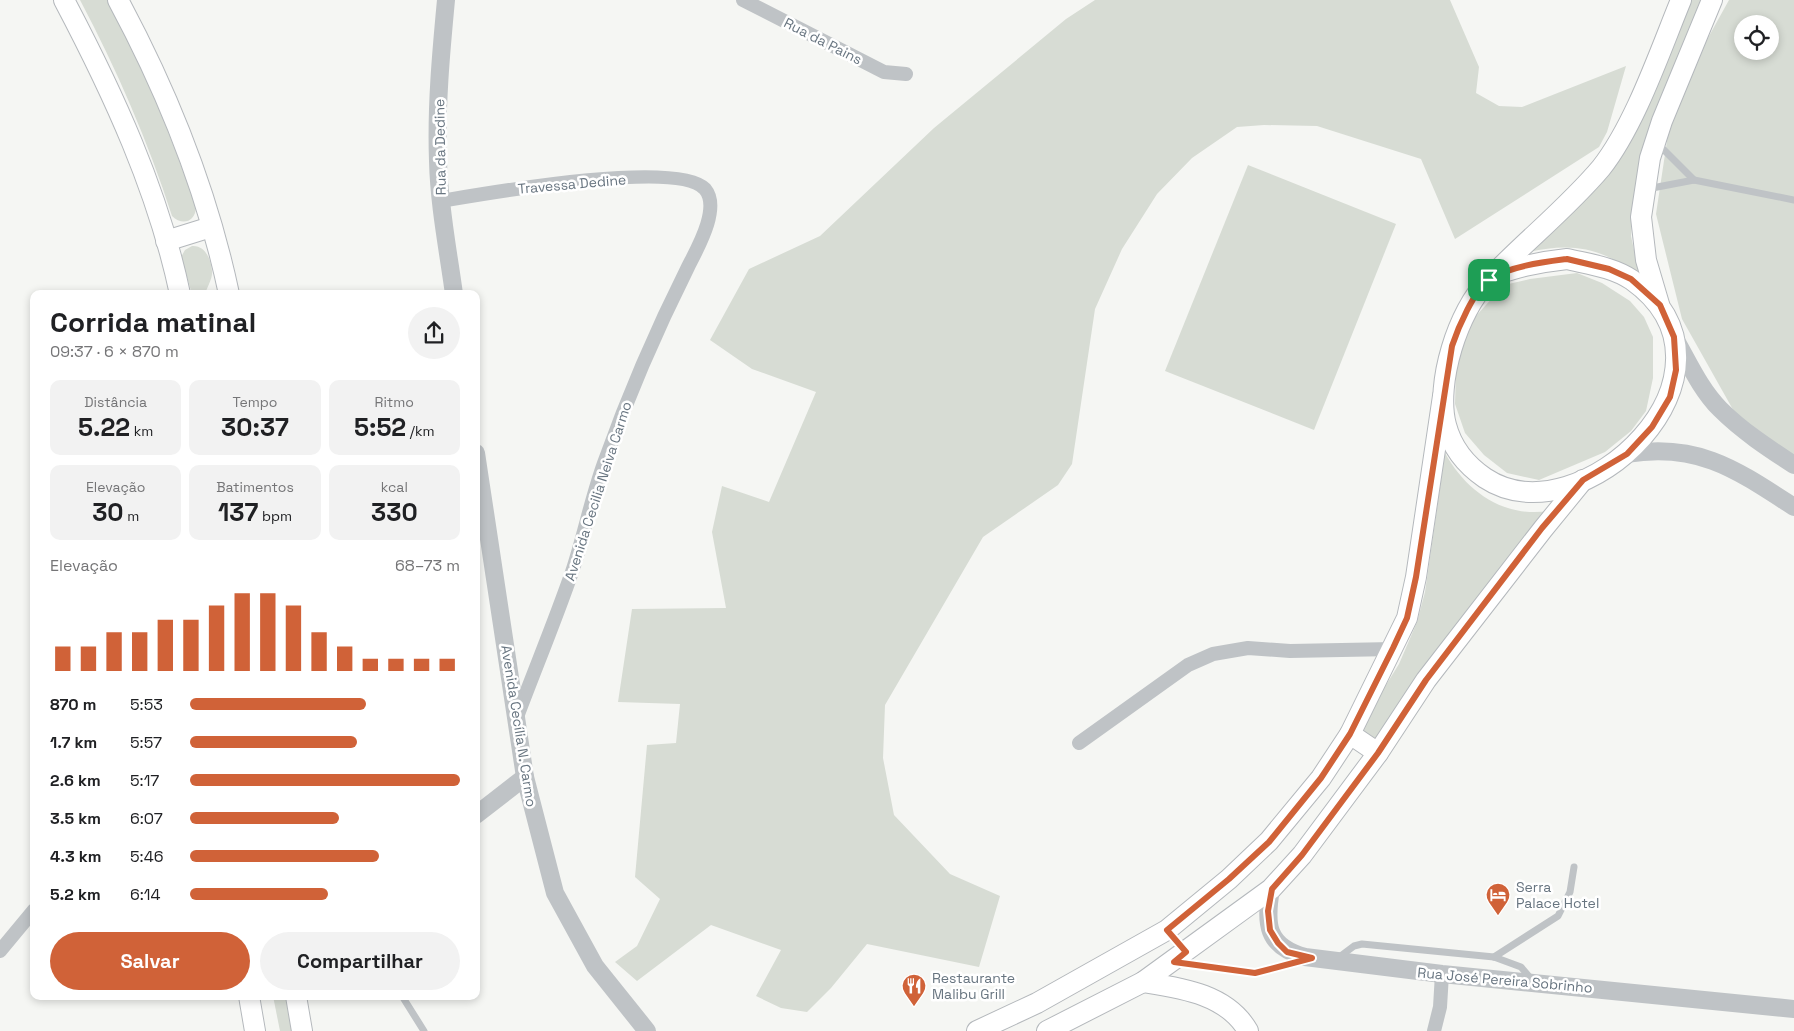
<!DOCTYPE html>
<html lang="pt">
<head>
<meta charset="utf-8">
<style>
	:root { --surface:#fff; --page:#f2f2f2; --text:#202124; --muted:#757577; --accent:#d06238 }
	body { margin:0; font-family:"Space Grotesk",sans-serif; background:var(--page); color:var(--text); height:100vh; display:flex; flex-direction:column; font-size:19px; white-space:nowrap }
	* { box-sizing:border-box; margin:0 }
	p { font-size:16px; color:var(--muted) }
	.icon { flex:none; width:28px; height:28px; fill:none; stroke:currentColor; stroke-width:2; stroke-linecap:round; stroke-linejoin:round }
	.map { position:relative; flex:1; overflow:hidden }
	.side { position:absolute; left:30px; top:290px; width:450px; height:710px; display:flex; flex-direction:column; background:var(--surface); border-radius:10px; box-shadow:0 2px 8px #0003 }
	.side>* { flex:none }
	.controls { position:absolute; left:1734px; top:15px; display:grid; gap:10px }
	.controls a { display:grid; place-items:center; width:45px; height:45px; border-radius:50%; background:var(--surface); box-shadow:0 2px 8px #0003; font-size:25px }
	.pin { position:absolute; display:grid; place-items:center; width:42px; height:42px; color:#fff; margin:-21px; border-radius:10px; box-shadow:0 2px 8px #0006 }
	.round { display:grid; place-items:center; flex:none; width:52px; height:52px; border-radius:26px; background:var(--page) }
	.summary { display:flex; align-items:center; justify-content:space-between; height:85px; padding:0 20px }
	h1 { font-size:28px; font-weight:600; line-height:38px }
	.metrics { display:grid; grid-template-columns:repeat(3,1fr); gap:8px; height:85px; padding:5px 20px }
	.metrics div { display:grid; align-content:center; border-radius:10px; background:var(--page); text-align:center }
	.metrics b { font-size:25px; font-weight:600 }
	.metrics small { font-size:14px; font-weight:400 }
	.metrics p { font-size:14px }
	.chart { height:140px; padding:10px 20px }
	.chart p { display:flex; justify-content:space-between }
	.chart svg { width:100%; height:90px; margin-top:5px; stroke:var(--accent); stroke-width:6 }
	.button { display:flex; gap:10px; margin-top:auto; padding:10px 20px }
	.button a { flex:1; height:58px; border-radius:30px; background:var(--accent); color:#fff; font-size:20px; font-weight:600; line-height:58px; text-align:center }
	.button a+a { background:var(--page); color:var(--text) }
	ul { padding:0 20px; list-style:none; font-size:16px }
	li { display:grid; grid-template-columns:80px 60px 1fr; align-items:center; height:38px }
	li i { height:12px; border-radius:6px; background:var(--accent) }
	.map>svg:first-child { display:block }
</style>
</head>
<body>
<div class="map">
<svg width="1794" height="1031" viewBox="0 0 1794 1031">
	<rect width="100%" height="100%" fill="#f5f6f3"/>
	<g fill="#d7dcd4" fill-rule="evenodd">
		<path d="M80 0H109C143 68 172 136 196 208 195 222 182 226 172 216 148 141 117 70 80 0Z"/>
		<path d="M1095 0H1450L1479 67 1476 93 1499 106 1522 107 1626 66 1607 132 1599 147 1455 239 1421 159 1317 126 1264 125 1237 127 1192 158 1157 194 1122 249 1095 309 1072 464 1058 485 983 537 885 705 883 758 894 815 950 874 1000 896 979 967 867 944 831 988 807 1012 781 1008 756 996 781 950 711 925 637 981 615 962 637 946 660 899 635 877 647 745 676 743 680 704 618 702 632 609 726 608 712 532 722 486 769 502 816 392 752 369 710 340 749 269 820 236 934 128 1066 19Z"/>
		<path d="M1686 0H1705L1641 159 1633 204 1631 236 1640 278C1605 248 1573 242 1529 252L1564 221 1601 184 1624 150Z"/>
		<path d="M1729 0H1794V456L1736 415 1682 319 1656 214 1673 101ZM1742 24H1770V51H1742Z"/>
		<path d="M1248 165 1396 224 1314 430 1165 371Z"/>
		<path d="M192 246C205 245 211 259 212 271 213 278 207 287 205 294H192L181 257 185 250Z"/>
		<path d="M1577 273 1602 283 1630 301 1644 317 1653 337V378L1646 411 1631 431 1605 452 1539 480 1507 473 1484 455 1465 433 1455 404 1456 371 1462 344 1475 317 1504 285 1530 279Z"/>
		<path d="M1445 453C1466 491 1503 518 1549 511L1374 744 1358 730 1399 664 1417 622 1425 592Z"/>
		<path d="M273 996H286L292 1031H280Z"/>
	</g>
	<g fill="none" stroke-linecap="round" stroke-linejoin="round">
		<defs>
			<g id="secondary">
				<path d="M64 0C113 93 158 190 180 294"/>
				<path d="M118 0C168 93 207 190 229 294"/>
				<path d="M166 241 211 227"/>
				<path d="M1567 259C1588 264 1613 267 1632 280 1759 371 1581 542 1485 478 1466 465 1452 448 1446 425 1435 384 1458 310 1488 281 1502 268 1548 261 1567 259Z"/>
				<path d="M1493 275C1528 239 1569 206 1601 168 1635 125 1660 51 1681 0"/>
				<path d="M1659 304 1646 260 1641 217 1650 158 1662 121 1712 0"/>
				<path d="M1350 734 1378 753"/>
				<path d="M1143 982C1181 988 1227 994 1248 1031"/>
				<path d="M249 996 255 1031"/>
				<path d="M296 996 302 1031"/>
				<path d="M977 1031 1037 1003 1167 930 1229 879 1269 841 1321 778 1350 734 1407 618 1416 577 1443 396"/>
				<path d="M1047 1031 1143 982 1271 889 1302 855 1378 753 1426 680 1543 529 1583 480"/>
			</g>
		</defs>
		<use href="#secondary" stroke="#b4b8bc" stroke-width="22"/>
		<g stroke="#bfc3c6" stroke-width="7">
			<path d="M1657 143 1694 180"/>
			<path d="M1647 189 1694 180 1794 200"/>
			<path d="M1494 957 1558 916 1570 892 1574 867"/>
			<path d="M1338 958 1354 946 1362 944 1494 957 1521 967 1532 980"/>
			<path d="M1176 962 1255 973 1303 961"/>
			<path d="M402 996 424 1031"/>
		</g>
		<g stroke="#bfc3c6" stroke-width="14">
			<path d="M743 0 884 72 906 74"/>
			<path d="M441 201C483 194 678 159 705 189 721 208 697 249 688 267 656 331 628 396 604 463 591 499 584 536 572 572 555 621 535 669 517 717"/>
			<path d="M1079 743 1188 665 1213 654 1248 648 1290 651 1393 649"/>
			<path d="M0 951 34 910"/>
			<path d="M1434 1031 1440 1007 1442 974"/>
		</g>
		<g stroke="#bfc3c6" stroke-width="18">
			<path d="M446 0C441 53 436 107 438 161 439 205 448 250 454 294"/>
			<path d="M1674 337C1688 361 1700 389 1720 409 1742 431 1768 448 1794 465"/>
			<path d="M476 453 525 777 555 893 595 966 647 1031"/>
			<path d="M1627 454C1698 442 1737 470 1794 507"/>
			<path d="M476 815 525 777"/>
			<path d="M1271 889C1265 924 1266 946 1305 957L1442 974 1794 1009"/>
		</g>
		<use href="#secondary" stroke="#fff" stroke-width="20"/>
	</g>
	<g fill="none" stroke-linecap="round" stroke-linejoin="round">
		<defs>
			<path id="route" d="M1567 259 1609 269 1631 279 1660 305 1674 337 1676 370 1670 397 1652 427 1627 454 1583 480 1542 528 1426 680 1378 753 1302 855 1272 889 1268 911 1270 930 1278 943 1287 952 1312 958 1255 973 1174 962 1186 952 1167 930 1229 879 1269 842 1321 778 1350 734 1393 648 1407 618 1416 577 1452 346C1458 328 1474 290 1490 279 1510 266 1544 262 1567 259Z"/>
		</defs>
		<use href="#route" stroke="#fff" stroke-width="10"/>
		<use href="#route" stroke="#d06238" stroke-width="6"/>
	</g>
	<defs>
		<symbol id="hotel-pin" viewBox="-11 -11 22 30"><path d="M0 17L-7.5 6A9.5 9.5 0 1 1 7.5 6Z" fill="#d06238" stroke="#fff"/><path d="M-6-4.5h1.5V1H6V5H4.5V3h-9V5H-6ZM-4 0a1.8 1.8 0 1 1 3.6 0ZM.5 0V-2.5h3Q6-2.5 6 0Z" fill="#fff"/></symbol>
		<symbol id="restaurant-pin" viewBox="-11 -11 22 30"><path d="M0 17L-7.5 6A9.5 9.5 0 1 1 7.5 6Z" fill="#d06238" stroke="#fff"/><path d="M-5-6h1v4h1v-4h1v4h1v-4h1v5L-1.5 .5V6h-2V.5L-5-1ZM5-6V6H3V1.5H1.5Q1.5-4 5-6Z" fill="#fff"/></symbol>
	</defs>
	<g fill-rule="evenodd">
		<use href="#hotel-pin" x="1484" y="881" width="28" height="38"/>
		<use href="#restaurant-pin" x="900" y="972" width="28" height="38"/>
	</g>
	<g text-anchor="middle" dominant-baseline="central" stroke-width="5" stroke-linejoin="round" paint-order="stroke">
		<g font-size="14" fill="#687580" stroke="#fff">
			<text transform="translate(823 41) rotate(27)">Rua da Pains</text>
			<text transform="translate(440 147) rotate(-91)">Rua da Dedine</text>
			<text transform="translate(572 184) rotate(-5)">Travessa Dedine</text>
			<text transform="translate(598 491) rotate(-72)">Avenida Cecilia Neiva Carmo</text>
			<text transform="translate(519 726) rotate(81)">Avenida Cecília N. Carmo</text>
			<text transform="translate(1505 980) rotate(5)">Rua José Pereira Sobrinho</text>
		</g>
		<g font-size="14" fill="#687580" stroke="#fff" text-anchor="start">
			<text x="1516" y="887">Serra<tspan x="1516" dy="16">Palace Hotel</tspan></text>
			<text x="932" y="978">Restaurante<tspan x="932" dy="16">Malibu Grill</tspan></text>
		</g>
	</g>
</svg>
<div class="controls">
<a><svg class="icon" aria-label="locate" viewBox="0 0 24 24"><circle cx="12" cy="12" r="6"/><path d="M12 2v4M12 18v4M2 12h4M18 12h4"/></svg></a>
</div>
<div class="pin" style="left:1489px;top:280px;background:#1e9e55"><svg class="icon" aria-label="arrive" viewBox="0 0 24 24"><path d="M6 21V4h12l-3 4 3 4H6"/></svg></div>
<section class="side">
<div class="summary"><div><h1>Corrida matinal</h1><p>09:37 · 6 × 870 m</p></div><a class="round"><svg class="icon" aria-label="share" viewBox="0 0 24 24"><path d="M12 15V3M7 8l5-5 5 5M5 13v7h14v-7"/></svg></a></div>
<div class="metrics">
<div><p>Distância</p><b>5.22<small> km</small></b></div>
<div><p>Tempo</p><b>30:37</b></div>
<div><p>Ritmo</p><b>5:52<small> /km</small></b></div>
</div>
<div class="metrics">
<div><p>Elevação</p><b>30<small> m</small></b></div>
<div><p>Batimentos</p><b>137<small> bpm</small></b></div>
<div><p>kcal</p><b>330</b></div>
</div>
<div class="chart"><p><span>Elevação</span>68–73 m</p>
<svg viewBox="0 0 160 44" preserveAspectRatio="none"><path d="M5 44V32M15 44V32M25 44V25M35 44V25M45 44V19M55 44V19M65 44V12M75 44V6M85 44V6M95 44V12M105 44V25M115 44V32M125 44V38M135 44V38M145 44V38M155 44V38"/></svg>
</div>
<ul>
<li><b>870 m</b>5:53<i style="width:65%"></i></li>
<li><b>1.7 km</b>5:57<i style="width:62%"></i></li>
<li><b>2.6 km</b>5:17<i style="width:100%"></i></li>
<li><b>3.5 km</b>6:07<i style="width:55%"></i></li>
<li><b>4.3 km</b>5:46<i style="width:70%"></i></li>
<li><b>5.2 km</b>6:14<i style="width:51%"></i></li>
</ul>
<div class="button"><a>Salvar</a><a>Compartilhar</a></div>
</section>
</div>
</body>
</html>
